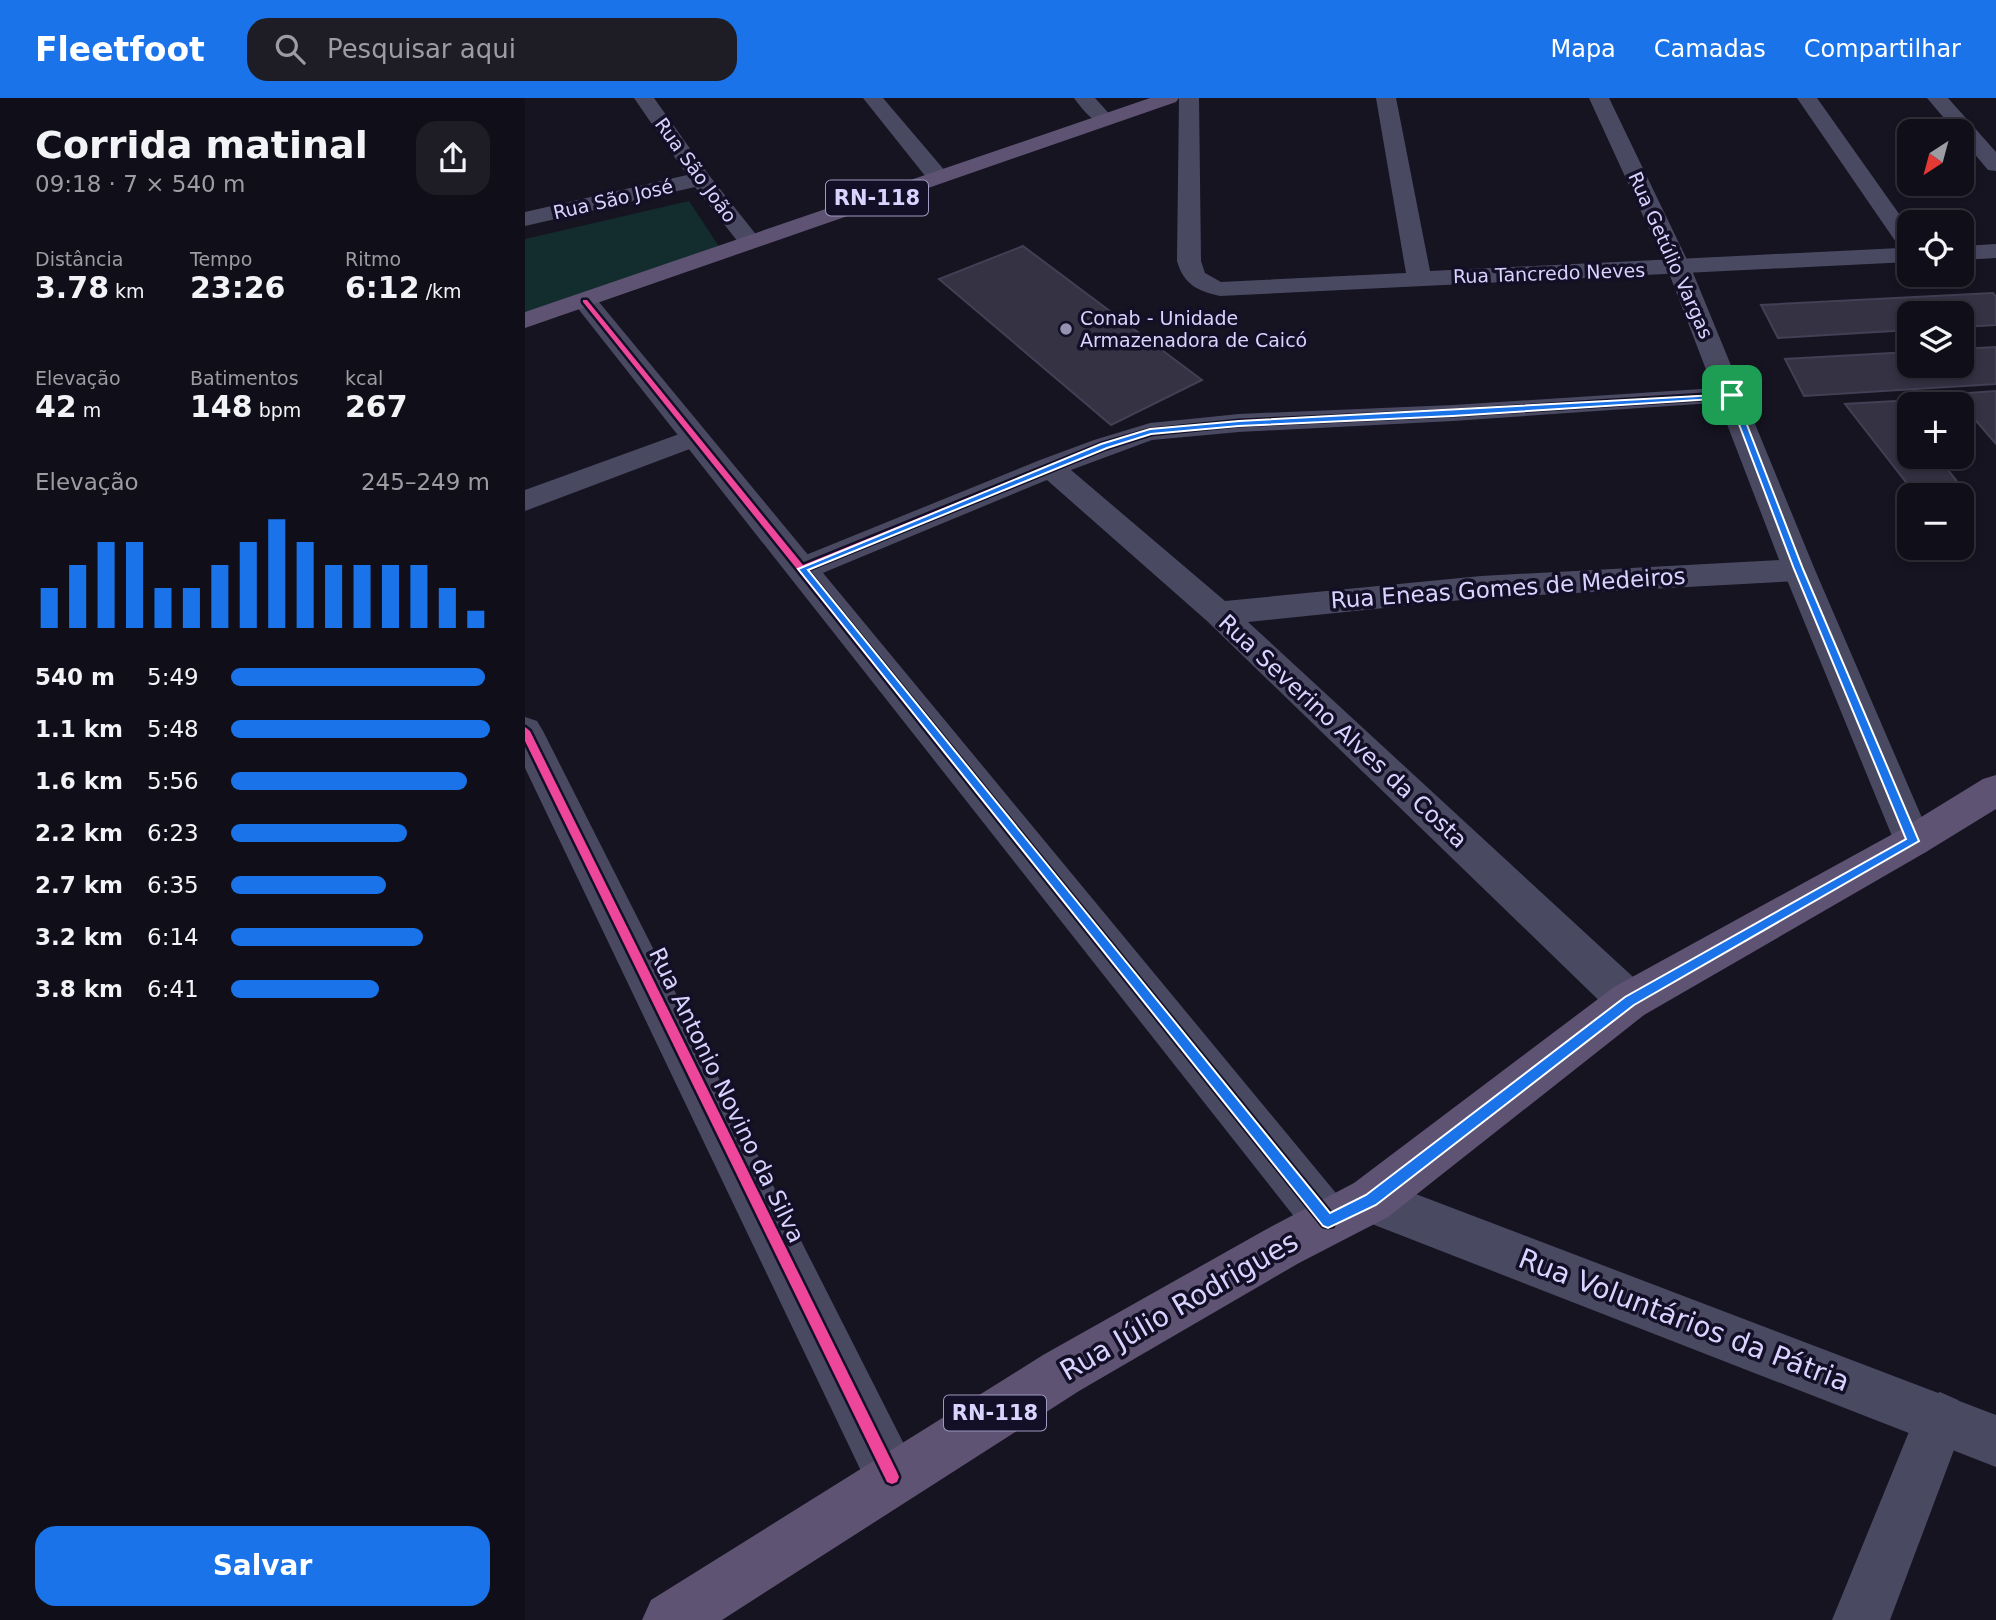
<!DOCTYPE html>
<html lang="pt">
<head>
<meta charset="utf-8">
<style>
	:root { --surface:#100f19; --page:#1e1d26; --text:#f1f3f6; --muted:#9c9ca2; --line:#302f38; --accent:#1a73e8 }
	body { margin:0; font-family:"DejaVu Sans",sans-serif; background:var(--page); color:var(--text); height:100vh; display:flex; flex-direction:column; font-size:26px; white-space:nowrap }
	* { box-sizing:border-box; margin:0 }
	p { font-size:23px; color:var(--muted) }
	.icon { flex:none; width:38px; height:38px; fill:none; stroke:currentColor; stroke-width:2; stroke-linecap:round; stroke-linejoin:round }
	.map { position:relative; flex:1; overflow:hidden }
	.details { display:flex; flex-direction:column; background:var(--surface); width:525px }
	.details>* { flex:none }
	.needle { width:46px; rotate:216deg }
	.buttons { position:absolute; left:1372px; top:21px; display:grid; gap:14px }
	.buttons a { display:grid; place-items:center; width:77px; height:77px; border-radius:14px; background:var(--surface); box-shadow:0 4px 10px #0003,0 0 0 2px var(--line); font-size:35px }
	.pin { position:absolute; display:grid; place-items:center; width:60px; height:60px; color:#fff; margin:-30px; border-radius:14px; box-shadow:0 4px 10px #0006 }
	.round { display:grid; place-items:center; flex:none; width:74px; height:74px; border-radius:21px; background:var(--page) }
	.head { display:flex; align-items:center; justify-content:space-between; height:119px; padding:0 35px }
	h1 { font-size:38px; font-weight:700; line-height:52px }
	.stats { display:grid; grid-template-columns:repeat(3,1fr); gap:10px; height:119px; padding:7px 35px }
	.stats div { display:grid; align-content:center }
	.stats b { font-size:30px; font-weight:700 }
	.stats small { font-size:19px; font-weight:400 }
	.stats p { font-size:19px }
	.chart { height:196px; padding:14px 35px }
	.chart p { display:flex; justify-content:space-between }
	.chart svg { width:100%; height:126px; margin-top:7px; stroke:var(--accent); stroke-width:6 }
	.action { display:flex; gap:14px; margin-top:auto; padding:14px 35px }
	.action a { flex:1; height:80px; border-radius:21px; background:var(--accent); color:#fff; font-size:28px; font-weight:700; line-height:80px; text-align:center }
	ul { padding:0 35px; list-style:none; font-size:23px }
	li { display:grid; grid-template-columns:112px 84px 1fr; align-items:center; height:52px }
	li i { height:18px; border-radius:9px; background:var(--accent) }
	header { display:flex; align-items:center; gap:42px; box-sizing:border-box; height:98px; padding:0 35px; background:var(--accent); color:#fff }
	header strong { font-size:33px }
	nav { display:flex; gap:38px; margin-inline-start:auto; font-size:24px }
	.search { width:490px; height:63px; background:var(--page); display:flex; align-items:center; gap:18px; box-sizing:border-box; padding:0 24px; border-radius:21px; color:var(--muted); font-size:26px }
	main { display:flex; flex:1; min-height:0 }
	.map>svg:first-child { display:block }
</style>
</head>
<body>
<header>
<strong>Fleetfoot</strong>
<div class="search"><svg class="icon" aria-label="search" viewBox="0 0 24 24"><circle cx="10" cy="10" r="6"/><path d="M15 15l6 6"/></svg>Pesquisar aqui</div>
<nav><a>Mapa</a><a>Camadas</a><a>Compartilhar</a></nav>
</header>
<main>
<section class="details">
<div class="head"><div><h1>Corrida matinal</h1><p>09:18 · 7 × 540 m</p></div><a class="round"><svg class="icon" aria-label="share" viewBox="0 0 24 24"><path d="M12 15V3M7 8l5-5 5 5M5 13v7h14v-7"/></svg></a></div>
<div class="stats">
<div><p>Distância</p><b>3.78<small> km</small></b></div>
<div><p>Tempo</p><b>23:26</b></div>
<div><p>Ritmo</p><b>6:12<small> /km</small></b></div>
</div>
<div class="stats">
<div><p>Elevação</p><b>42<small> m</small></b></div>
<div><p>Batimentos</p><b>148<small> bpm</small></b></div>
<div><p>kcal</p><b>267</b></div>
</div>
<div class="chart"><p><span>Elevação</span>245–249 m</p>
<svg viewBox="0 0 160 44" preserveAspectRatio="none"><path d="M5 44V30M15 44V22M25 44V14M35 44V14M45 44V30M55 44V30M65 44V22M75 44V14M85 44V6M95 44V14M105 44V22M115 44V22M125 44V22M135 44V22M145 44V30M155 44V38"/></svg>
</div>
<ul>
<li><b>540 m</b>5:49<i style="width:98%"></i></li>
<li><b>1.1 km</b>5:48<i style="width:100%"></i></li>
<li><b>1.6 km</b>5:56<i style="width:91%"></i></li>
<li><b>2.2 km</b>6:23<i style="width:68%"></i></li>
<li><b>2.7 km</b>6:35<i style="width:60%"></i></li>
<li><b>3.2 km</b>6:14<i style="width:74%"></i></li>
<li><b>3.8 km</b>6:41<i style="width:57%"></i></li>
</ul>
<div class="action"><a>Salvar</a></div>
</section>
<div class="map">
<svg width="1471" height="1522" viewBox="0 0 1471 1522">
	<rect width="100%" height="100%" fill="#161421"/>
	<path fill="#132c2d" d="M164 103 197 153 0 215V141Z"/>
	<g fill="#343243" stroke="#433f54" stroke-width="2">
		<path d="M498 148 677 282 586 327 414 181Z"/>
		<path d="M1468 195 1471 199V227L1437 229V215H1384V232L1253 240 1236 207Z"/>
		<path d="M1471 249V286L1279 298 1260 261 1384 254V268H1437V251Z"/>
		<path d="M1471 293V346L1428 296Z"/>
		<path d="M1370 303 1384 321V359H1413L1441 395 1391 397 1320 306Z"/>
	</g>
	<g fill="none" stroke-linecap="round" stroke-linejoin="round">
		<g fill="#4a4962" fill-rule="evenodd">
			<path d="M109 0H129L183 76 233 139 237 144 233 149H217L170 89 0 128V114L162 77Z"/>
			<path d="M549 0H570L589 21 586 25C570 29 558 12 549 0Z"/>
			<path d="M654 0H674L676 163 680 175 696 184 881 175 851 0H871L905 173 1375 150 1272 0H1292L1384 130V164L695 198C673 193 659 187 652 163Z"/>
			<path d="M1402 0H1423L1471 54V73L1463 72 1437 41V33H1430Z"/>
			<path d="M1471 146V160L1437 162V148Z"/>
			<path d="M1207 289 1217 291 1221 297 1217 303 928 323 714 334 627 342 546 372 700 503 956 478 1274 461 1285 464 1290 472 1285 480 1274 483 956 500 723 524 1119 889 1125 903 1119 917 1104 923 1089 917 682 523 522 382 288 479 277 482 266 479 261 471 266 463 515 362 569 342 625 325 714 316 928 307Z"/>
			<path d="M168 331 178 334 182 340 178 346 0 413V392Z"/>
			<path d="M0 619 12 623 18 633 386 1360 394 1379 386 1398 367 1406 348 1398 0 670Z"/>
			<path d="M1415 1294 1433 1302 1441 1320 1365 1522H1307L1397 1302Z"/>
		</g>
		<g fill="#4a4962" fill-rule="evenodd">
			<path d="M338 0H358L421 74 424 79 421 84H405Z"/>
			<path d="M1064 0H1084L1166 170 1290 472 1407 743 1401 754 1388 759 1375 754 1369 743 1258 472 1142 170Z"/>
			<path d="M60 196 69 198 820 1106 827 1123 820 1140 803 1147 786 1140 51 208 48 203 51 198Z"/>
			<path d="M846 1079 1471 1317V1369L829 1119 823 1102 829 1085Z"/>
		</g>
		<g fill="#5e5373" fill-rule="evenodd">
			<path d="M625 0H654L651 4 0 230V214Z"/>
			<path d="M1471 677V711L1401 754 1119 917 863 1119 774 1165 554 1293 197 1522H117L126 1502 518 1257 740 1132 829 1085 1089 889 1375 732 1458 681Z"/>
		</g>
		<defs>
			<g id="cycleway">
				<path d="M58 202H62L278 467 576 346 625 332 714 323 928 313 1210 295 1211 297 1207 299 928 317 714 327 626 336 582 350 282 472 808 1118 809 1123 808 1128 803 1129 798 1128 58 204Z"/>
				<path d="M0 629 5 633 372 1374 374 1379 372 1384 367 1386 362 1384 0 643Z"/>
			</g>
		</defs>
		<use href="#cycleway" stroke="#130f26" stroke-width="5"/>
		<use href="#cycleway" fill="#ed469a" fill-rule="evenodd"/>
	</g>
	<path fill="#1a73e8" stroke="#fff" stroke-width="2" fill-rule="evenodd" d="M1210 296 1278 471 1394 743 1109 907 851 1107 803 1130 798 1128 273 471 576 346 625 331 714 323ZM1204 300 1269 471 1381 741 1100 899 841 1097 805 1115 283 472 582 350 626 336 714 328 928 318Z"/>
	<circle fill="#9591b1" stroke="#130f26" stroke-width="2.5" cx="541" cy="231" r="7"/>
	<g text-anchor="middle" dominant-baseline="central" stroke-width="7" stroke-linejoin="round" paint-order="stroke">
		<g font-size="19" fill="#d9d4ff" stroke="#130f26">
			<text transform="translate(171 72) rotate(54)">Rua São João</text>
			<text transform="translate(88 101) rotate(-13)">Rua São José</text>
			<text transform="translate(1146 157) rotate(66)">Rua Getúlio Vargas</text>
			<text transform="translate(1024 175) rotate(-2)">Rua Tancredo Neves</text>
		</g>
		<g font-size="19" fill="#d9d4ff" stroke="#130f26" text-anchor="start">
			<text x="555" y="220">Conab - Unidade<tspan x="555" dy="22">Armazenadora de Caicó</tspan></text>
		</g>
		<g fill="#130f26" stroke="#9e99be" stroke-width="2">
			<rect x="301" y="82.5" width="102" height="35" rx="5"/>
			<rect x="419" y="1297.5" width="102" height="35" rx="5"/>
		</g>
		<g font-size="21" font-weight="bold" fill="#d9d4ff">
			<text x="352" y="100">RN-118</text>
			<text x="470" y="1315">RN-118</text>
		</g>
		<g font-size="23" fill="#d9d4ff" stroke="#130f26">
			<text transform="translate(983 490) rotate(-4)">Rua Eneas Gomes de Medeiros</text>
			<text transform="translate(818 633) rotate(43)">Rua Severino Alves da Costa</text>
			<text transform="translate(202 997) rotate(64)">Rua Antonio Novino da Silva</text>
		</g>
		<g font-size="28" fill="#d9d4ff" stroke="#130f26">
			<text transform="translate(654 1208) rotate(-30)">Rua Júlio Rodrigues</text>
			<text transform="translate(1159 1222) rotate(21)">Rua Voluntários da Pátria</text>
		</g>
	</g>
</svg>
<div class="buttons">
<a><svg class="needle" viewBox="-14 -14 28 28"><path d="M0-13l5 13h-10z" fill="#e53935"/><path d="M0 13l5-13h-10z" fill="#9c9ca2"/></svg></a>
<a><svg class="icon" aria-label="locate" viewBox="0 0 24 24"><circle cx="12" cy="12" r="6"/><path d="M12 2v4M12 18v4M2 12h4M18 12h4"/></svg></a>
<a><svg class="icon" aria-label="layers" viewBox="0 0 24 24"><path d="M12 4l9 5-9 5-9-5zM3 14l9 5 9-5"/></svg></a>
<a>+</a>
<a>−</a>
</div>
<div class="pin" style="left:1207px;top:297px;background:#1e9e55"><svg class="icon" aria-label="arrive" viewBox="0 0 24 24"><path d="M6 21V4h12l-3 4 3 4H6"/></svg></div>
</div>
</main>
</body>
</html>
